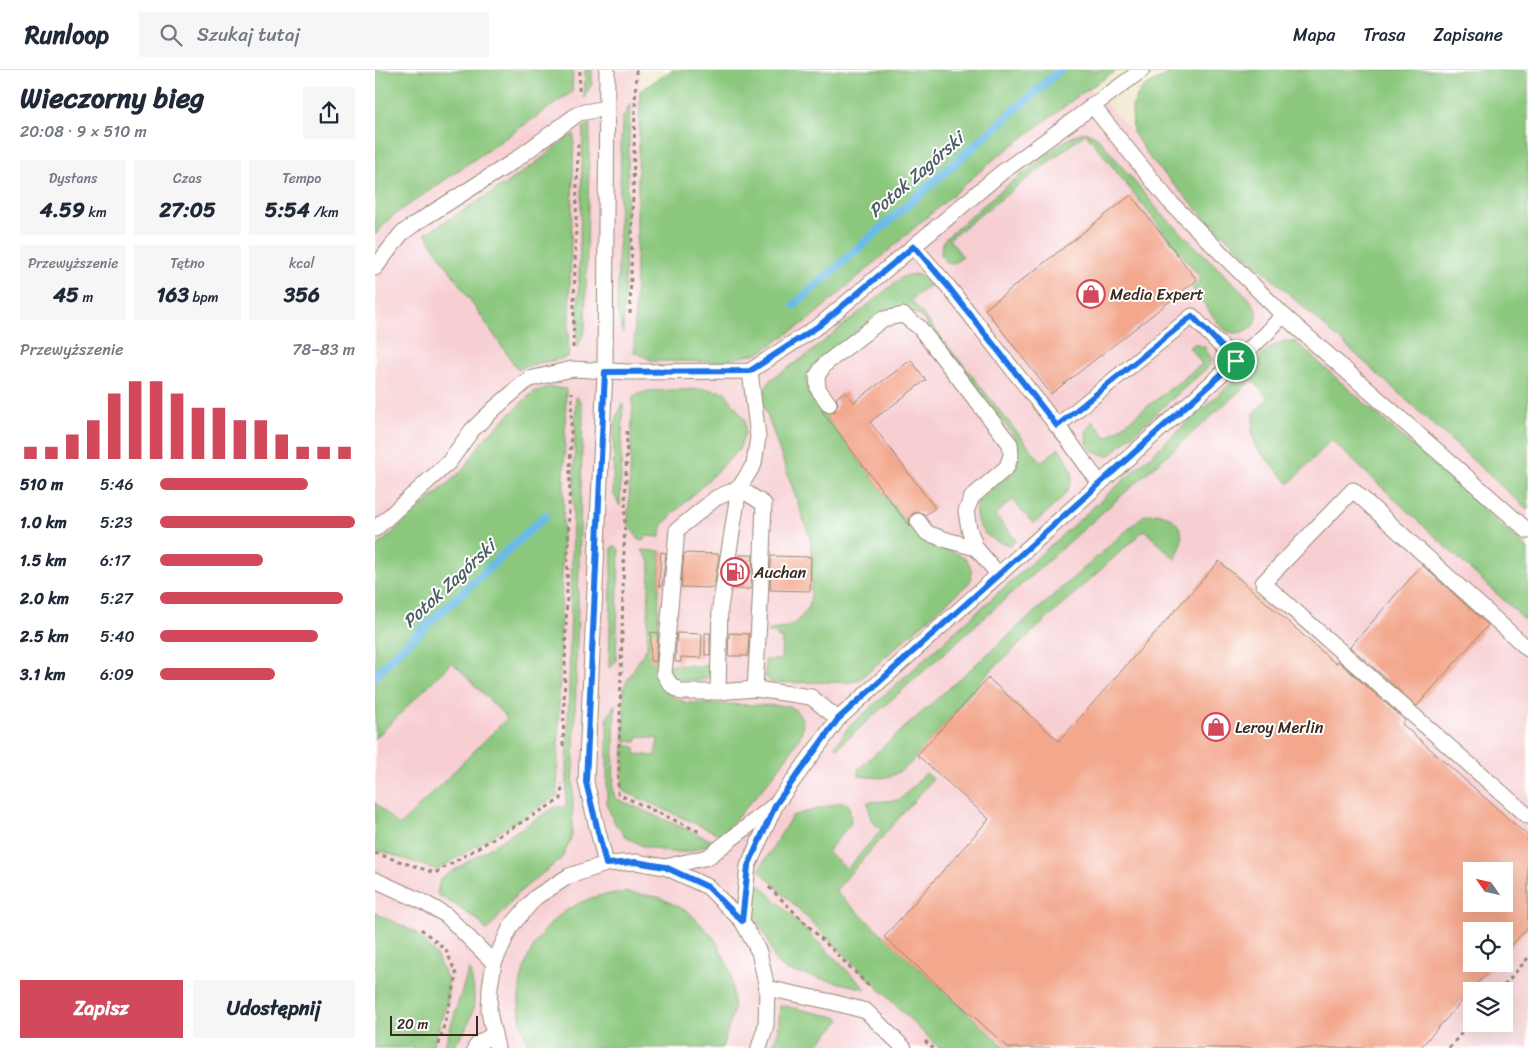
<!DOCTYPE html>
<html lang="pl">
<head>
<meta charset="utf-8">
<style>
	:root { --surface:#fff; --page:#f6f6f7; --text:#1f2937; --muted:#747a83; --line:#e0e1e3; --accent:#d1495b }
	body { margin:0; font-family:Sriracha,sans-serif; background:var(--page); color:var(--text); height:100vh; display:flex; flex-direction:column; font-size:19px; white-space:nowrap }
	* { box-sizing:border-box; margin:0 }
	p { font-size:16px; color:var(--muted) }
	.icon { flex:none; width:28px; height:28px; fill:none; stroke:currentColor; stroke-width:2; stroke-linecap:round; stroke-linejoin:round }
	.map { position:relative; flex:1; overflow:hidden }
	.side { display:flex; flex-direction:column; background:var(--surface); width:375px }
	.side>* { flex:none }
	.needle { width:32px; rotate:304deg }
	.buttons { position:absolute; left:1088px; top:792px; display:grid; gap:10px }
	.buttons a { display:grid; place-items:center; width:50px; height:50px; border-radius:0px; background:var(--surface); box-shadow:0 5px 20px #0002; font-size:25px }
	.scale { position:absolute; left:15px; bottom:12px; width:88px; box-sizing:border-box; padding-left:5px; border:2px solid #3b2a1e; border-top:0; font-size:14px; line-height:18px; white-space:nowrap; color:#3b2a1e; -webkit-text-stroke:4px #fff; paint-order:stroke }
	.pin { position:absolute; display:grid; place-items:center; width:42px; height:42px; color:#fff; margin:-21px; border:2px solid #fff; border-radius:50%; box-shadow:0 1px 5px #0007 }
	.round { display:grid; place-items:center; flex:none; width:52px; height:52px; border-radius:0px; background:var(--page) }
	.head { display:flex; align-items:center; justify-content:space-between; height:85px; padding:0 20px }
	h1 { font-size:28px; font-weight:700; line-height:38px }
	.figures { display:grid; grid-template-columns:repeat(3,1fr); gap:8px; height:85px; padding:5px 20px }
	.figures div { display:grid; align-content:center; border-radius:0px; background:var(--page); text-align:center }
	.figures b { font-size:21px; font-weight:700 }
	.figures small { font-size:14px; font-weight:400 }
	.figures p { font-size:14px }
	.chart { height:140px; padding:10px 20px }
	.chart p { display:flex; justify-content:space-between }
	.chart svg { width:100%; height:90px; margin-top:5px; stroke:var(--accent); stroke-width:6 }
	.action { display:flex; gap:10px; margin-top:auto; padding:10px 20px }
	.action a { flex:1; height:58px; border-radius:0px; background:var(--accent); color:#fff; font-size:20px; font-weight:700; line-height:58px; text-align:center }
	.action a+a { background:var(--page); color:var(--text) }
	ul { padding:0 20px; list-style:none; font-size:16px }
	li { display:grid; grid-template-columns:80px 60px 1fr; align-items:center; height:38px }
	li i { height:12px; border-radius:6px; background:var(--accent) }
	header { display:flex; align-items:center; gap:30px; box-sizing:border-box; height:70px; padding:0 25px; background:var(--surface); border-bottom:1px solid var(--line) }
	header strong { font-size:24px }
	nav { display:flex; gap:28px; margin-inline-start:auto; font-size:18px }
	.search { width:350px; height:45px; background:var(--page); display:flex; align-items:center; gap:12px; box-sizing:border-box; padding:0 18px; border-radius:0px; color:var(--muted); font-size:19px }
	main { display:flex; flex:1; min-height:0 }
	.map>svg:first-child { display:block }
</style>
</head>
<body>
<header>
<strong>Runloop</strong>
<div class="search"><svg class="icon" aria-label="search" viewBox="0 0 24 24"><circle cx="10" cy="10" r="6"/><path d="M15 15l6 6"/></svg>Szukaj tutaj</div>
<nav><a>Mapa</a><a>Trasa</a><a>Zapisane</a></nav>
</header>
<main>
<section class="side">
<div class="head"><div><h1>Wieczorny bieg</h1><p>20:08 · 9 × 510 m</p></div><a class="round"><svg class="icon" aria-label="share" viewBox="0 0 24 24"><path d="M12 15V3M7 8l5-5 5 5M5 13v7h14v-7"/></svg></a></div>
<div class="figures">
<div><p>Dystans</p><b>4.59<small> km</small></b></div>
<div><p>Czas</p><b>27:05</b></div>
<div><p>Tempo</p><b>5:54<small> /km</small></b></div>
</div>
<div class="figures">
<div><p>Przewyższenie</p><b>45<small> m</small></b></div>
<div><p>Tętno</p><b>163<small> bpm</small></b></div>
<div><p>kcal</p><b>356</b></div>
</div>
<div class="chart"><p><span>Przewyższenie</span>78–83 m</p>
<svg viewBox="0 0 160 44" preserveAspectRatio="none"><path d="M5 44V38M15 44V38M25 44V32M35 44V25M45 44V12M55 44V6M65 44V6M75 44V12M85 44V19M95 44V19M105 44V25M115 44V25M125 44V32M135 44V38M145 44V38M155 44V38"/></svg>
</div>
<ul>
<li><b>510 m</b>5:46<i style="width:76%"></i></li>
<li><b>1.0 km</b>5:23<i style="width:100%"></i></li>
<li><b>1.5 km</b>6:17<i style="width:53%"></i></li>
<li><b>2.0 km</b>5:27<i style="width:94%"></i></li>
<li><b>2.5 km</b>5:40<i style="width:81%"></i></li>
<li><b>3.1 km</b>6:09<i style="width:59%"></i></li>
</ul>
<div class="action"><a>Zapisz</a><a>Udostępnij</a></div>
</section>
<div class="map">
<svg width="1153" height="978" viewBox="0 0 1153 978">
	<rect width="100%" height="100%" fill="#fff"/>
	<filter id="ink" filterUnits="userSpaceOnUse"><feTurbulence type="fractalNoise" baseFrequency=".02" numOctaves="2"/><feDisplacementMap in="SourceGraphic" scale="10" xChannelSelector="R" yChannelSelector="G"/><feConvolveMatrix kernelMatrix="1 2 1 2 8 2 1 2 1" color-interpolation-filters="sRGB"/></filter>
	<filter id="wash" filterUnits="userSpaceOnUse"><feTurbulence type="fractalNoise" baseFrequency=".0096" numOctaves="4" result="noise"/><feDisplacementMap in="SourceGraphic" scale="20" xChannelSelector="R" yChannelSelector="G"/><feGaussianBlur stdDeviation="1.12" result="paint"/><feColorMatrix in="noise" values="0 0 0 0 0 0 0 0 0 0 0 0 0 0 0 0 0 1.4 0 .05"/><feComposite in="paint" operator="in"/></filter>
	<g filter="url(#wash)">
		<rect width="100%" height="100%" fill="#f0e5c9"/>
		<path fill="#f7cfd3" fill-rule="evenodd" d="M0 0H266L259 282 344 292 384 283 432 251 618 90 714 18 758 62 776 90 832 150 1153 440V978H57L73 930V911L61 885 40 862 0 843ZM1096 801H1129V834H1096ZM1096 861H1129V894H1096ZM1096 921H1129V954H1096Z"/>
		<g fill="#8bc87e" stroke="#63794e">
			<path d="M0 0H198L197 22 16 147 0 165Z"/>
			<path d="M210 0H217V13L209 28Z"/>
			<path d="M297 0H743L714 18 618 90 432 251 384 283 344 292 278 291 259 282 265 21Z"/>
			<path d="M800 0H1153V440L832 150 776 90 758 62 757 37 766 19Z"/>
			<path d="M255 34 248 264 242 239 246 76 247 49Z"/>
			<path d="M215 54 210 260 202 279 208 58Z"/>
			<path d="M707 62 710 64 574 169 588 187 578 194C562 192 564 175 573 166L618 127 688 72Z"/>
			<path d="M710 62 717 64 723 68 784 141 874 228C876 232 881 237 882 242 885 258 864 267 852 261 845 258 823 226 817 218L826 209Z"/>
			<path d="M199 64 193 287C176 292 159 292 143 300L50 164C86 142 121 121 155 97 170 87 183 73 199 64Z"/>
			<path d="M538 204 547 206 554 216 536 230 666 392 684 378C689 387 697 396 697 406 698 423 670 443 659 454L637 430 620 445 641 470 635 475C623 473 608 466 604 455 601 449 599 439 603 432 605 428 626 413 632 407 634 405 638 402 640 399 646 389 643 380 641 369L547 248C532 238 526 236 508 240L435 298C428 312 431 318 439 331L541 465C546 470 550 474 557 476 576 482 602 483 595 512L484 610 475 612 396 613 390 606V590H406L407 568H403L402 564 392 563 394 560 410 558 422 552 434 537 436 524V471L388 333 390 320 396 309 431 286 527 207Z"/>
			<path d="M909 271 921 272 1153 479V553L956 370 914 414 880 376 877 361 879 343 893 328 877 310 462 678 460 676 473 658 895 278Z"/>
			<path d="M819 274 830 277 837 290 834 296 735 385C714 387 703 367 718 351L732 368 827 294 814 277Z"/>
			<path d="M173 317 191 319 182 726 62 800 0 779V732L24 756 132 648 77 592 0 669V478L89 399 107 371 158 322Z"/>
			<path d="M331 319 350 322 370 350V363L364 380 288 454 285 467 271 466 270 470H264L253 454 258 326 273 321Z"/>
			<path d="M201 326 206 332 208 342 197 766 187 788 142 824 113 860 110 859 103 850 62 824 65 809 180 737H191Z"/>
			<path d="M248 334 245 436 238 423 239 359 242 345Z"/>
			<path d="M782 443C787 445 794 446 797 449 811 459 808 477 800 489L769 460 613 603 535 694C514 710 510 709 484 706L483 699 769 445Z"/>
			<path d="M241 476 244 480 241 591 235 598 234 597 237 477Z"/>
			<path d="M267 480 285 481 282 603C289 622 294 627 313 633L414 636C424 641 430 649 427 660 425 669 419 677 414 684 394 713 370 739 346 765L248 721 247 718 249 675 260 677V684L280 686 283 669 263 666 261 672 249 671V616L272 577 275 492Z"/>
			<path d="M295 595 335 596C336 600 336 604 333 607 328 613 303 611 298 606 295 603 295 599 295 595Z"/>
			<path d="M240 634 238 720 240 728 338 771 332 775 313 782H293L268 776 252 768 241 755 232 736V648Z"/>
			<path d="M551 703 558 709 460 821 631 978H564L384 800 417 746 467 732 474 735 476 753 452 782 472 799 506 760 496 750 493 732 525 730Z"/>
			<path d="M380 810 491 919 413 901 401 893 393 871 379 843 376 823Z"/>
			<path d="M250 822 284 827 314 842 340 869 356 903 359 940 347 978H156C131 934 147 875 186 844 192 839 208 831 216 828 226 824 239 824 250 822Z"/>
			<path d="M0 843 40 862 61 885 73 911V930L57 978H0Z"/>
			<path d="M94 898C104 929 100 954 76 978H69Z"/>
			<path d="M405 935 465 948 466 950 439 978H397L403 962Z"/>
		</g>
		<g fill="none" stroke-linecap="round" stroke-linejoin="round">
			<g stroke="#6cbbe7" stroke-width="9">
				<path d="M419 235 685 0"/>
				<path d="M0 606 21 584 170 446"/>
			</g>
		</g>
		<g id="blocks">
			<g fill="#f3a78d" fill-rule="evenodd">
				<path d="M756 125 822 210 676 324 610 239Z"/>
				<path d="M536 290 551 310 495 352 560 438 550 445 547 443 542 442 537 444 534 448 535 457 446 340 455 343 460 341 463 333 461 328 470 321 479 332Z"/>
				<path d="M286 482 291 483 287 516H284Z"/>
				<path d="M309 483 344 484 339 518 306 517Z"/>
				<path d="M363 485H378L376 519H358Z"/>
				<path d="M396 486 436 487 435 521 395 520Z"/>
				<path d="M844 491 961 594 963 591 1030 650 1027 654 1153 766V857L1129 884V861H1096V894H1120L1045 978H634L509 867 614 749 542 685 613 608 684 671ZM1096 801H1129V834H1096Z"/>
				<path d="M1047 495 1113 555 1042 636 975 577Z"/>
				<path d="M276 562 283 563 281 592 275 591Z"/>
				<path d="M302 563 327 564 326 588 306 587V592H300Z"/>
				<rect x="330" y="563" width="5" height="22"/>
				<path d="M354 563 374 564 373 586H353Z"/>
			</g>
		</g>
	</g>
	<g filter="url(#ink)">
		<use href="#blocks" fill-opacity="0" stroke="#968874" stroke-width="1"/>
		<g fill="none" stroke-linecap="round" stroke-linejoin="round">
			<defs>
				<g id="lane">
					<path d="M717 35 794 131 908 245 1153 461"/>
					<path d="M539 177 572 215 682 356C698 374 709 394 725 413"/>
					<path d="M0 198 26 164 41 153 136 93 204 43 232 38"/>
					<path d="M375 301 383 367 379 394 364 418 389 434 385 534 380 619 436 627 463 649"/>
					<path d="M454 334 443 319 442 306 450 294 508 249 528 245 544 257 635 374 636 385 632 397 597 427 591 441 594 459 601 478 624 505"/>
					<path d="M682 356 817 246 861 291"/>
					<path d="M364 418 341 428 302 460 289 604 295 614 306 622H343L380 619"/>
					<path d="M543 451 552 463 575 471 601 478"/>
					<path d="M0 459 74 392 97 360 120 338 150 312 155 309 197 299 254 302 375 301 445 255 626 103 767 0"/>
					<path d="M1153 579 978 420 888 513 1153 746"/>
					<path d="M343 622 345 538 364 418"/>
					<path d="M231 794 211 712 230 302 232 0"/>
					<path d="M290 797 333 787 400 735"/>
					<path d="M0 810 46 831 71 845 119 893"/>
					<path d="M367 851 373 796 401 734 463 649 861 291 891 264 908 245"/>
					<path d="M392 918 457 932 491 941 529 978"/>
					<path d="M100 978 104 973 119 964"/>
					<path d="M122 978 114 942 115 917 119 893 136 856 161 827 194 806 231 794 261 792 290 797 333 817 367 851 384 882 392 918 391 955 384 978"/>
				</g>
			</defs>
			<use href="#lane" stroke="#968874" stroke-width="17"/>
			<g stroke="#968874" stroke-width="3" stroke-dasharray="4 4" stroke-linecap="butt">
				<path d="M204 21 205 0"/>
				<path d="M255 244 261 0"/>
				<path d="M198 278 203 72"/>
				<path d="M252 361 243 724 327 763"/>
				<path d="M188 676 197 322"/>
				<path d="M0 783 60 803 186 729 187 714"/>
				<path d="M394 817 496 918"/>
				<path d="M46 859 71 880 82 906 63 978"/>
				<path d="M1124 921 1153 888"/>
				<path d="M550 971 558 978"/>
				<path d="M1074 978 1096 952"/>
			</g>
			<use href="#lane" stroke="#fff" stroke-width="15"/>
		</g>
	</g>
	<g fill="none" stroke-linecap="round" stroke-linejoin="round" filter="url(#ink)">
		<defs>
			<path id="route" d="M539 176 572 215 682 356 817 246 861 291 463 649 401 734 373 796 367 851 333 817 290 797 261 792 231 794 211 712 230 302 375 301 445 255Z"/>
		</defs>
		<use href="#route" stroke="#fff" stroke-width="10"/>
		<use href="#route" stroke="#1a73e8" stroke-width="6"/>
	</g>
	<defs>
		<symbol id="shop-ring" viewBox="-11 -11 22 22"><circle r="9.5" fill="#fff" stroke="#d1495b" stroke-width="1.5"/><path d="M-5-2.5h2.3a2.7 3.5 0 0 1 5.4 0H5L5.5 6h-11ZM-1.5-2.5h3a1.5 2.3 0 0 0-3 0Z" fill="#d1495b"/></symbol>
		<symbol id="fuel-ring" viewBox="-11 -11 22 22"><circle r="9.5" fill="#fff" stroke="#d1495b" stroke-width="1.5"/><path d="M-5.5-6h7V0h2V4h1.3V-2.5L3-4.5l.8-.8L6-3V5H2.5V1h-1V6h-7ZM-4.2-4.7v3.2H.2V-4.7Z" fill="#d1495b"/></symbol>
	</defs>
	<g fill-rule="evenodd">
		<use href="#shop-ring" x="700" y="208" width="32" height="32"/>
		<use href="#fuel-ring" x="344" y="486" width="32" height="32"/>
		<use href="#shop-ring" x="825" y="641" width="32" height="32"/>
	</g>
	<g text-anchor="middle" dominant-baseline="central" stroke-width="4" stroke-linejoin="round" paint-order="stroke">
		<g font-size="16" fill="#3b2a1e" stroke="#fff" text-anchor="start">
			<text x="735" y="224">Media Expert</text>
			<text x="379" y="502">Auchan</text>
			<text x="860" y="657">Leroy Merlin</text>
		</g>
		<g font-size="18" font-style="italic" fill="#4c5d64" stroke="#fff">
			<text transform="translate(541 105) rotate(-41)">Potok Zagórski</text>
			<text transform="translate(74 514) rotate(-43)">Potok Zagórski</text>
		</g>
	</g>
</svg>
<div class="buttons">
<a><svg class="needle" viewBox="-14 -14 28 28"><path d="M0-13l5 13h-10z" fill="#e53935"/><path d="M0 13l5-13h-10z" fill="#747a83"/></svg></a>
<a><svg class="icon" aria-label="locate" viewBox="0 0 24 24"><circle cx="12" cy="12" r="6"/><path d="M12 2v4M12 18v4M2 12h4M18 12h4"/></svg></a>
<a><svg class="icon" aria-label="layers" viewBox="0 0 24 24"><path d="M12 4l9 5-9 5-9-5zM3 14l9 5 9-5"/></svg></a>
</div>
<div class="scale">20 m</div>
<div class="pin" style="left:861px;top:291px;background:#1e9e55"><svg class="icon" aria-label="arrive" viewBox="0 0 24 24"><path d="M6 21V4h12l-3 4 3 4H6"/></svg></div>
</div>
</main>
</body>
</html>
